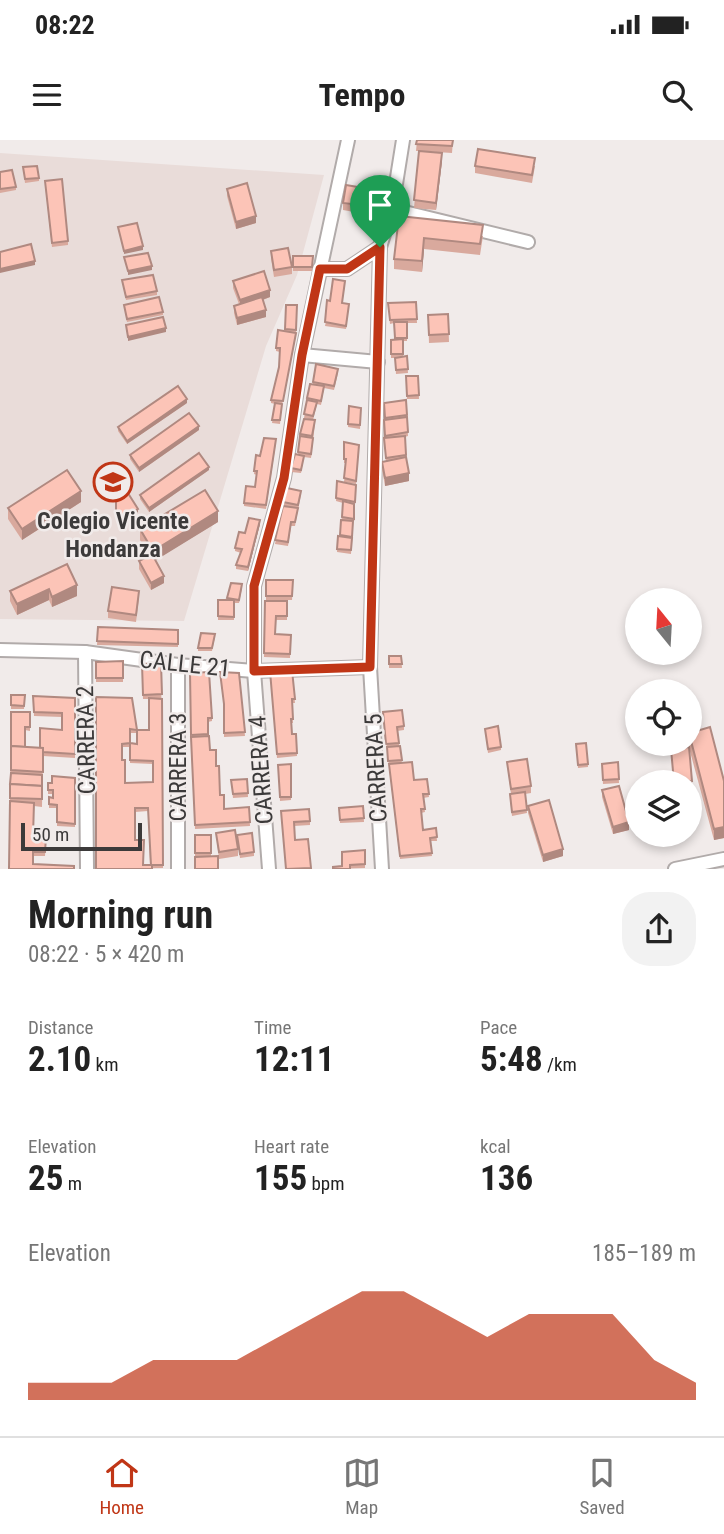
<!DOCTYPE html>
<html lang="en">
<head>
<meta charset="utf-8">
<style>
	:root { --surface:#fff; --page:#f2f2f2; --text:#222; --muted:#767676; --line:#e0e0e0; --accent:#c03616 }
	body { margin:0; font-family:"Roboto Condensed",sans-serif; background:var(--page); color:var(--text); height:100vh; display:flex; flex-direction:column; font-size:26px; white-space:nowrap }
	* { box-sizing:border-box; margin:0 }
	p { font-size:23px; color:var(--muted) }
	.icon { flex:none; width:38px; height:38px; fill:none; stroke:currentColor; stroke-width:2; stroke-linecap:round; stroke-linejoin:round }
	.map { position:relative; height:729px; overflow:hidden }
	.drawer { display:flex; flex-direction:column; background:var(--surface); flex:1 }
	.drawer>* { flex:none }
	.needle { width:46px; rotate:342deg }
	.fabs { position:absolute; left:625px; top:448px; display:grid; gap:14px }
	.fabs a { display:grid; place-items:center; width:77px; height:77px; border-radius:50%; background:var(--surface); box-shadow:0 4px 10px #0003; font-size:35px }
	.scale { position:absolute; left:21px; bottom:18px; width:121px; box-sizing:border-box; padding-left:7px; border:4px solid #3c3a3a; border-top:0; font-size:19px; line-height:24px; white-space:nowrap; color:#3c3a3a; -webkit-text-stroke:5px #f1ebea; paint-order:stroke }
	.pin { position:absolute; display:grid; place-items:center; width:60px; height:60px; color:#fff; margin:-72px -30px; border-radius:50% 50% 50% 0; rotate:-45deg; box-shadow:0 0 7px #0007 }
	.pin .icon { rotate:45deg }
	.round { display:grid; place-items:center; flex:none; width:74px; height:74px; border-radius:28px; background:var(--page) }
	.overview { display:flex; align-items:center; justify-content:space-between; height:119px; padding:0 28px }
	h1 { font-size:38px; font-weight:700; line-height:52px }
	.figures { display:grid; grid-template-columns:repeat(3,1fr); gap:10px; height:119px; padding:7px 28px }
	.figures div { display:grid; align-content:center }
	.figures b { font-size:35px; font-weight:700 }
	.figures small { font-size:19px; font-weight:400 }
	.figures p { font-size:19px }
	.chart { height:196px; padding:14px 28px }
	.chart p { display:flex; justify-content:space-between }
	.chart svg { width:100%; height:126px; margin-top:7px; fill:var(--accent); opacity:.7 }
	.status { display:flex; justify-content:space-between; align-items:center; height:49px; padding:0 35px; background:var(--surface); direction:ltr }
	.status svg { height:19px; fill:currentColor }
	header { display:flex; justify-content:space-between; align-items:center; height:91px; padding:0 28px; background:var(--surface); font-size:32px; font-weight:700 }
	.dock { display:flex; justify-content:space-around; align-items:center; height:98px; border-top:2px solid var(--line); background:var(--surface); font-size:19px; color:var(--muted) }
	.dock a { display:grid; justify-items:center; gap:4px }
	.dock .on { color:var(--accent) }
	.map>svg:first-child { display:block }
</style>
</head>
<body>
<div class="status"><b>08:22</b><svg viewBox="0 0 49 12"><path d="M0 12V9h3v3zM5 12V6h3v6zM10 12V3h3v9zM15 12V0h3v12zM26 1h20v11H26zM47 4h2v5h-2z"/></svg></div>
<header><svg class="icon" aria-label="menu" viewBox="0 0 24 24"><path d="M4 6h16M4 12h16M4 18h16"/></svg>Tempo<svg class="icon" aria-label="search" viewBox="0 0 24 24"><circle cx="10" cy="10" r="6"/><path d="M15 15l6 6"/></svg></header>
<div class="map">
<svg width="724" height="729" viewBox="0 0 724 729">
	<rect width="100%" height="100%" fill="#f1ebea"/>
	<path fill="#e9dcd9" d="M0 13 324 35 297 135 266 206 184 481 0 479Z"/>
	<g fill="none" stroke-linecap="round" stroke-linejoin="round">
		<defs>
			<g id="minor">
				<path d="M392 69 528 102"/>
				<path d="M320 129H347L380 107"/>
				<path d="M302 215 378 222"/>
				<path d="M0 510 85 512 178 525 254 531 370 527"/>
				<path d="M85 512 87 729"/>
				<path d="M178 729V525"/>
				<path d="M269 729 254 531V446L284 338 302 215 348 0"/>
				<path d="M382 729 370 527 380 107 392 69 403 0"/>
				<path d="M675 729 724 719"/>
			</g>
		</defs>
		<use href="#minor" stroke="#b1abaa" stroke-width="16"/>
		<use href="#minor" stroke="#fff" stroke-width="12"/>
	</g>
	<g fill="#d9a99d" fill-rule="evenodd">
		<path d="M417 0H453L452 13 421 11 442 21 436 70 414 68 419 11H416Z"/>
		<path d="M475 26H535L532 43 475 33Z"/>
		<path d="M23 27 39 38V41L25 43Z"/>
		<path d="M0 32 16 47V50L0 53Z"/>
		<path d="M45 44 68 101V105L52 107Z"/>
		<path d="M227 49 256 83 236 89 227 56Z"/>
		<path d="M364 55 360 73 343 70V63Z"/>
		<path d="M382 74 379 91 365 87V84Z"/>
		<path d="M399 76 483 96 480 115 424 109 422 132 394 129V119Z"/>
		<path d="M271 111 292 127V134L274 137 271 118Z"/>
		<path d="M293 116H313L312 131H293Z"/>
		<path d="M122 140 157 151V155L126 160Z"/>
		<path d="M233 141 270 157 263 160 266 177 237 185 234 173V166L239 164 233 148Z"/>
		<path d="M345 145 342 163 349 164 346 189 325 186 330 161Z"/>
		<path d="M416 162 417 183H407V201H403V217L407 216 408 233 396 234 395 218H391V200L395 199 394 183 390 184 388 163Z"/>
		<path d="M124 165 163 172V175L127 182Z"/>
		<path d="M286 165H297L296 196 282 265 280 284 272 283 275 264 271 263V260L279 227 280 212 276 211V208L285 191Z"/>
		<path d="M448 174 449 202 429 203 428 175Z"/>
		<path d="M338 233 334 250 324 248 321 265 317 264 313 280 304 278 310 244H313V242Z"/>
		<path d="M406 236H418L419 259H407Z"/>
		<path d="M406 260 408 296 405 297 406 318 409 341 385 346 382 329V322L386 321 384 302 385 298 384 263Z"/>
		<path d="M187 263 127 304 118 291V287Z"/>
		<path d="M349 266 361 268 360 289 348 287Z"/>
		<path d="M315 284 311 318 304 317 301 333 291 332V328L298 314 300 294Z"/>
		<path d="M199 290 139 332 130 319V315Z"/>
		<path d="M276 302 266 369 244 366V363L255 347 257 335 254 334 256 315 260 316Z"/>
		<path d="M344 302 359 305 356 344 344 342 346 323H344Z"/>
		<path d="M209 330 149 372 140 359V355Z"/>
		<path d="M337 341 356 345 351 414 337 412 338 396 340 397 343 363 336 361Z"/>
		<path d="M301 354 295 386H291L288 406 275 404 283 362Z"/>
		<path d="M81 362 22 400 8 379V368Z"/>
		<path d="M218 382 155 420 164 443 151 450 139 429V421L149 416 140 400V389Z"/>
		<path d="M260 384 248 431 236 429V425L241 413 235 411V408L245 393Z"/>
		<path d="M67 424 77 456 52 467 49 460 17 475 10 461V451Z"/>
		<path d="M266 440H293L292 460H266Z"/>
		<path d="M242 448 239 463H234V480H218V460H227V458Z"/>
		<path d="M139 458 136 482 108 478V471Z"/>
		<path d="M265 461H287V480H276L275 494 291 495 290 518 264 517Z"/>
		<path d="M98 487 178 490V507L97 505Z"/>
		<path d="M215 497 212 511H198V508Z"/>
		<path d="M389 516H401L402 528H389Z"/>
		<path d="M123 521V542H96V522Z"/>
		<path d="M161 523 163 728 96 729V557L137 590H149V559H143L142 524ZM130 593H137V604L130 603ZM122 607H130V623L153 624V642L125 643 122 620ZM148 671 150 725H143L135 700V672Z"/>
		<path d="M292 530 295 563H292L293 583H291L292 594H296L297 616 277 618 270 531Z"/>
		<path d="M190 533 212 578V581L208 582 210 610 216 626 220 655 224 669 249 667 250 686 195 689Z"/>
		<path d="M239 533 245 596 224 597V568Z"/>
		<path d="M11 555H25L24 569H11Z"/>
		<path d="M33 556 75 558V618L43 616 42 667 34 666V696L46 697 45 716H33L9 729 11 572H30V591L25 590V607L40 608 62 590V577L34 576Z"/>
		<path d="M383 576 404 586V590L397 591 402 623 414 640 427 639 429 657 423 658 425 672 421 673 423 690 436 688 437 701H430L432 716 400 719Z"/>
		<path d="M485 589 501 607V610L488 613Z"/>
		<path d="M690 593 724 641V698L714 700 688 604H690Z"/>
		<path d="M586 603 588 627 578 628 576 604Z"/>
		<path d="M671 609 692 641V649H690V642H674Z"/>
		<path d="M507 622 531 646V653L525 654 527 673 512 676 510 658V654H511Z"/>
		<path d="M618 622 619 643 603 644 602 624Z"/>
		<path d="M291 624V660L280 661 278 625Z"/>
		<path d="M75 638V687L57 686V668H49V657L53 658V654H48V643Z"/>
		<path d="M247 639 248 657 233 658 231 640Z"/>
		<path d="M602 650 629 690 613 694 602 657Z"/>
		<path d="M363 666 364 682 340 683 339 668Z"/>
		<path d="M528 666 563 716 543 722 528 673Z"/>
		<path d="M281 671 310 681V685L294 686 295 700 308 699 311 729H286Z"/>
		<path d="M216 693 238 709V716L219 719Z"/>
		<path d="M195 695H211V716L195 729Z"/>
		<path d="M237 695 254 712V716L240 718Z"/>
		<path d="M365 710V728L333 729 342 726Z"/>
	</g>
	<g fill="#b08980">
		<path d="M442 13V21L436 70V63Z"/>
		<path d="M256 76V83L236 89V82Z"/>
		<path d="M424 98V109L422 132V121Z"/>
		<path d="M143 106V110L124 114V111Z"/>
		<path d="M35 121V125L0 133V129Z"/>
		<path d="M152 126V130L128 135V131Z"/>
		<path d="M270 150V157L240 168V160Z"/>
		<path d="M266 170V177L237 185V178Z"/>
		<path d="M166 188V192L128 201V197Z"/>
		<path d="M187 259V263L127 304V301Z"/>
		<path d="M199 286V290L139 332V328Z"/>
		<path d="M209 327V330L149 372V368Z"/>
		<path d="M409 333V341L385 346V338Z"/>
		<path d="M81 351V362L22 400V389Z"/>
		<path d="M138 369V372L121 384V380Z"/>
		<path d="M218 371V382L153 422V411Z"/>
		<path d="M260 380V384L248 431V427Z"/>
		<path d="M164 436V443L151 450V443Z"/>
		<path d="M77 445V456L52 467V457Z"/>
		<path d="M49 449V460L17 475V464Z"/>
		<path d="M629 682V690L613 694V687Z"/>
		<path d="M724 687V698L714 700V689Z"/>
		<path d="M563 709V716L543 722V715Z"/>
	</g>
	<g fill="#fcc4b7" stroke="#b08980" stroke-width="2" fill-rule="evenodd">
		<path d="M417 0H453L452 6 416 4Z"/>
		<path d="M478 9 535 18 532 35 475 26Z"/>
		<path d="M419 11 442 13 436 63 414 60Z"/>
		<path d="M37 26 39 38 25 39 23 27Z"/>
		<path d="M12 30 16 47 0 49V32Z"/>
		<path d="M62 39 68 101 52 103 45 41Z"/>
		<path d="M247 43 256 76 236 82 227 49Z"/>
		<path d="M346 45 364 48 360 65 343 63Z"/>
		<path d="M368 67 382 70 379 87 365 84Z"/>
		<path d="M399 76 483 85 480 104 424 98 422 121 394 119Z"/>
		<path d="M137 83 143 106 124 111 118 87Z"/>
		<path d="M31 104 35 121 0 129V112Z"/>
		<path d="M288 108 292 127 274 130 271 111Z"/>
		<path d="M148 113 152 126 128 131 124 117Z"/>
		<path d="M293 116H313L312 127H293Z"/>
		<path d="M264 131 270 150 240 160 233 141Z"/>
		<path d="M153 135 157 151 126 157 122 140Z"/>
		<path d="M333 139 345 141 342 163 349 164 346 186 325 182 327 160 330 161Z"/>
		<path d="M159 157 163 172 127 179 124 165Z"/>
		<path d="M262 157 266 170 237 178 234 166Z"/>
		<path d="M416 162 417 179 390 180 388 163Z"/>
		<path d="M286 165H297L296 190 285 189Z"/>
		<path d="M448 174 449 194 429 195 428 175Z"/>
		<path d="M163 177 166 188 128 197 126 185Z"/>
		<path d="M394 182H407V198H395Z"/>
		<path d="M278 190 296 193 283 261 271 260 279 227 280 208H276Z"/>
		<path d="M403 199V214H391V200Z"/>
		<path d="M407 216 408 229 396 230 395 218Z"/>
		<path d="M316 224 338 229 334 246 313 242Z"/>
		<path d="M406 236H418L419 255 407 256Z"/>
		<path d="M310 244 324 246 321 261 307 258Z"/>
		<path d="M178 246 187 259 127 301 118 287Z"/>
		<path d="M307 260 317 262 313 276 304 274Z"/>
		<path d="M406 260 407 275 385 278 384 263Z"/>
		<path d="M275 263 282 264 280 280H272Z"/>
		<path d="M349 266 361 268 360 285 348 284Z"/>
		<path d="M189 273 199 286 139 328 130 315Z"/>
		<path d="M407 277 408 292 385 296 384 280Z"/>
		<path d="M304 279 315 280 312 296 300 294Z"/>
		<path d="M300 296 313 298 311 314 298 312Z"/>
		<path d="M405 296 406 315 386 318 384 298Z"/>
		<path d="M264 298 276 299 266 365 244 363 246 346 255 347 257 331H254L256 315 260 316Z"/>
		<path d="M344 302 359 305 356 341 344 338 346 319H344Z"/>
		<path d="M199 313 209 327 149 368 140 355Z"/>
		<path d="M295 314 304 316 301 330 291 328Z"/>
		<path d="M406 317 409 333 385 338 382 322Z"/>
		<path d="M67 330 81 351 22 389 8 368Z"/>
		<path d="M337 341 356 345 355 362 336 358Z"/>
		<path d="M287 348 301 351 298 365 283 362Z"/>
		<path d="M126 350 138 369 121 380 116 374V357Z"/>
		<path d="M205 350 218 371 153 411 140 389Z"/>
		<path d="M343 361 354 364V379L342 377Z"/>
		<path d="M283 366 298 368 295 382H291L288 402 275 400Z"/>
		<path d="M249 378 260 380 248 427 236 425 242 409 235 408 239 392 245 393Z"/>
		<path d="M341 380 353 381 352 397 340 395Z"/>
		<path d="M338 396 352 398 351 410 337 409Z"/>
		<path d="M152 414 164 436 151 443 139 421Z"/>
		<path d="M67 424 77 445 52 457 49 449 17 464 10 451Z"/>
		<path d="M266 440H293L292 456H266Z"/>
		<path d="M231 443 242 444 239 460 227 458Z"/>
		<path d="M112 447 139 451 136 475 108 471Z"/>
		<path d="M218 460H234V477L218 476Z"/>
		<path d="M265 461H287V476H276L275 494 291 495 290 514 264 513Z"/>
		<path d="M98 487 178 490V504L97 501Z"/>
		<path d="M201 493 215 494 212 508H198Z"/>
		<path d="M389 516H401L402 524H389Z"/>
		<path d="M123 521V538H96V522Z"/>
		<path d="M161 523 162 554 143 555 142 524Z"/>
		<path d="M292 530 295 559H292L293 579H291L292 594H296L297 613 277 614 270 531Z"/>
		<path d="M209 532 212 578H208V594L191 595 190 533Z"/>
		<path d="M220 532 239 533 245 592 224 593V564Z"/>
		<path d="M11 555H25L24 566 11 565Z"/>
		<path d="M33 556 75 558V614L43 612V608H40V588L62 590V573L34 572Z"/>
		<path d="M96 557 132 558 137 590H149V558L162 559 163 725H152V729H96ZM130 589 137 590V604L130 603V620L153 621V642L125 643V620H122V604L130 603ZM135 668H148L151 725H143L144 700H135Z"/>
		<path d="M402 570 404 586 397 587 399 603 386 604 383 572Z"/>
		<path d="M11 572H30V587H25V607L11 606Z"/>
		<path d="M498 586 501 607 488 609 485 589Z"/>
		<path d="M710 587 724 641V687L714 689 690 597V593Z"/>
		<path d="M209 596 210 610H216V626H219L220 655H224V669L249 667 250 682 195 685 191 597Z"/>
		<path d="M586 603 588 624 578 625 576 604Z"/>
		<path d="M11 606 43 608V632L11 630Z"/>
		<path d="M400 606 402 620 388 621 387 607Z"/>
		<path d="M689 607 692 641 674 642 671 609Z"/>
		<path d="M527 619 531 646 511 649 507 622Z"/>
		<path d="M412 622 414 640 427 639 429 654H423L425 669H421L423 690 436 688 437 697 430 698 432 713 400 716 389 624Z"/>
		<path d="M618 622 619 639 603 640 602 624Z"/>
		<path d="M291 624V657H280L278 625Z"/>
		<path d="M11 633 42 635V647V646L10 644Z"/>
		<path d="M52 636 75 638V684L57 682V665L49 664V657L53 658V650H48V643H52Z"/>
		<path d="M247 639 248 653 233 654 231 640Z"/>
		<path d="M10 644 42 646V659L10 658Z"/>
		<path d="M619 646 629 682 613 687 602 650Z"/>
		<path d="M525 652 527 670 512 672 510 654Z"/>
		<path d="M549 660 563 709 543 715 528 666Z"/>
		<path d="M10 661 34 663 33 696 46 697 45 712H33V724L74 726V729H9Z"/>
		<path d="M363 666 364 678 340 680 339 668Z"/>
		<path d="M309 669 310 681 294 682 295 700 308 699 311 728 286 729 281 671Z"/>
		<path d="M235 690 238 709 219 712 216 693Z"/>
		<path d="M252 693 254 712 240 714 237 695Z"/>
		<rect x="195" y="695" width="16" height="18"/>
		<path d="M365 710V724L350 725V729H333V727L342 726V712Z"/>
		<path d="M218 716V729H195V717Z"/>
	</g>
	<g fill="none" stroke-linecap="round" stroke-linejoin="round">
		<defs>
			<path id="route" d="M380 107 370 527 254 531V446L284 338 302 215 320 129H347Z"/>
		</defs>
		<use href="#route" stroke="#fff" stroke-width="14"/>
		<use href="#route" stroke="#c03616" stroke-width="9"/>
	</g>
	<defs>
		<symbol id="school-ring" viewBox="-11 -11 22 22"><circle r="9.5" fill="#f1ebea" stroke="#c03616" stroke-width="1.5"/><path d="M0-5L7-2L0 1L-7-2ZM-4 1L0 2.5L4 1V4Q0 6-4 4Z" fill="#c03616"/></symbol>
	</defs>
	<g fill-rule="evenodd">
		<use href="#school-ring" x="91" y="320" width="44" height="44"/>
	</g>
	<g text-anchor="middle" dominant-baseline="central" stroke-width="5" stroke-linejoin="round" paint-order="stroke">
		<g font-size="24" font-weight="bold" fill="#3c3a3a" stroke="#f1ebea">
			<text x="113" y="381">Colegio Vicente<tspan x="113" dy="28">Hondanza</tspan></text>
		</g>
		<g font-size="24" fill="#3c3a3a" stroke="#f1ebea">
			<text transform="translate(185 524) rotate(6)">CALLE 21</text>
			<text transform="translate(86 600) rotate(-91)">CARRERA 2</text>
			<text transform="translate(178 627) rotate(-90)">CARRERA 3</text>
			<text transform="translate(376 628) rotate(-93)">CARRERA 5</text>
			<text transform="translate(261 630) rotate(-94)">CARRERA 4</text>
		</g>
	</g>
</svg>
<div class="fabs">
<a><svg class="needle" viewBox="-14 -14 28 28"><path d="M0-13l5 13h-10z" fill="#e53935"/><path d="M0 13l5-13h-10z" fill="#767676"/></svg></a>
<a><svg class="icon" aria-label="locate" viewBox="0 0 24 24"><circle cx="12" cy="12" r="6"/><path d="M12 2v4M12 18v4M2 12h4M18 12h4"/></svg></a>
<a><svg class="icon" aria-label="layers" viewBox="0 0 24 24"><path d="M12 4l9 5-9 5-9-5zM3 14l9 5 9-5"/></svg></a>
</div>
<div class="scale">50 m</div>
<div class="pin" style="left:380px;top:107px;background:#1e9e55"><svg class="icon" aria-label="arrive" viewBox="0 0 24 24"><path d="M6 21V4h12l-3 4 3 4H6"/></svg></div>
</div>
<section class="drawer">
<div class="overview"><div><h1>Morning run</h1><p>08:22 · 5 × 420 m</p></div><a class="round"><svg class="icon" aria-label="share" viewBox="0 0 24 24"><path d="M12 15V3M7 8l5-5 5 5M5 13v7h14v-7"/></svg></a></div>
<div class="figures">
<div><p>Distance</p><b>2.10<small> km</small></b></div>
<div><p>Time</p><b>12:11</b></div>
<div><p>Pace</p><b>5:48<small> /km</small></b></div>
</div>
<div class="figures">
<div><p>Elevation</p><b>25<small> m</small></b></div>
<div><p>Heart rate</p><b>155<small> bpm</small></b></div>
<div><p>kcal</p><b>136</b></div>
</div>
<div class="chart"><p><span>Elevation</span>185–189 m</p>
<svg viewBox="0 0 160 44" preserveAspectRatio="none"><path d="M0 44V38L10 38L20 38L30 30L40 30L50 30L60 22L70 14L80 6L90 6L100 14L110 22L120 14L130 14L140 14L150 30L160 38V44z"/></svg>
</div>
</section>
<nav class="dock">
<a class="on"><svg class="icon" aria-label="home" viewBox="0 0 24 24"><path d="M3 11l9-7 9 7M6 9v11h12V9"/></svg>Home</a>
<a><svg class="icon" aria-label="map" viewBox="0 0 24 24"><path d="M3 6l6-2 6 2 6-2v14l-6 2-6-2-6 2zM9 4v14M15 6v14"/></svg>Map</a>
<a><svg class="icon" aria-label="saved" viewBox="0 0 24 24"><path d="M7 4h10v16l-5-4-5 4z"/></svg>Saved</a>
</nav>
</body>
</html>
